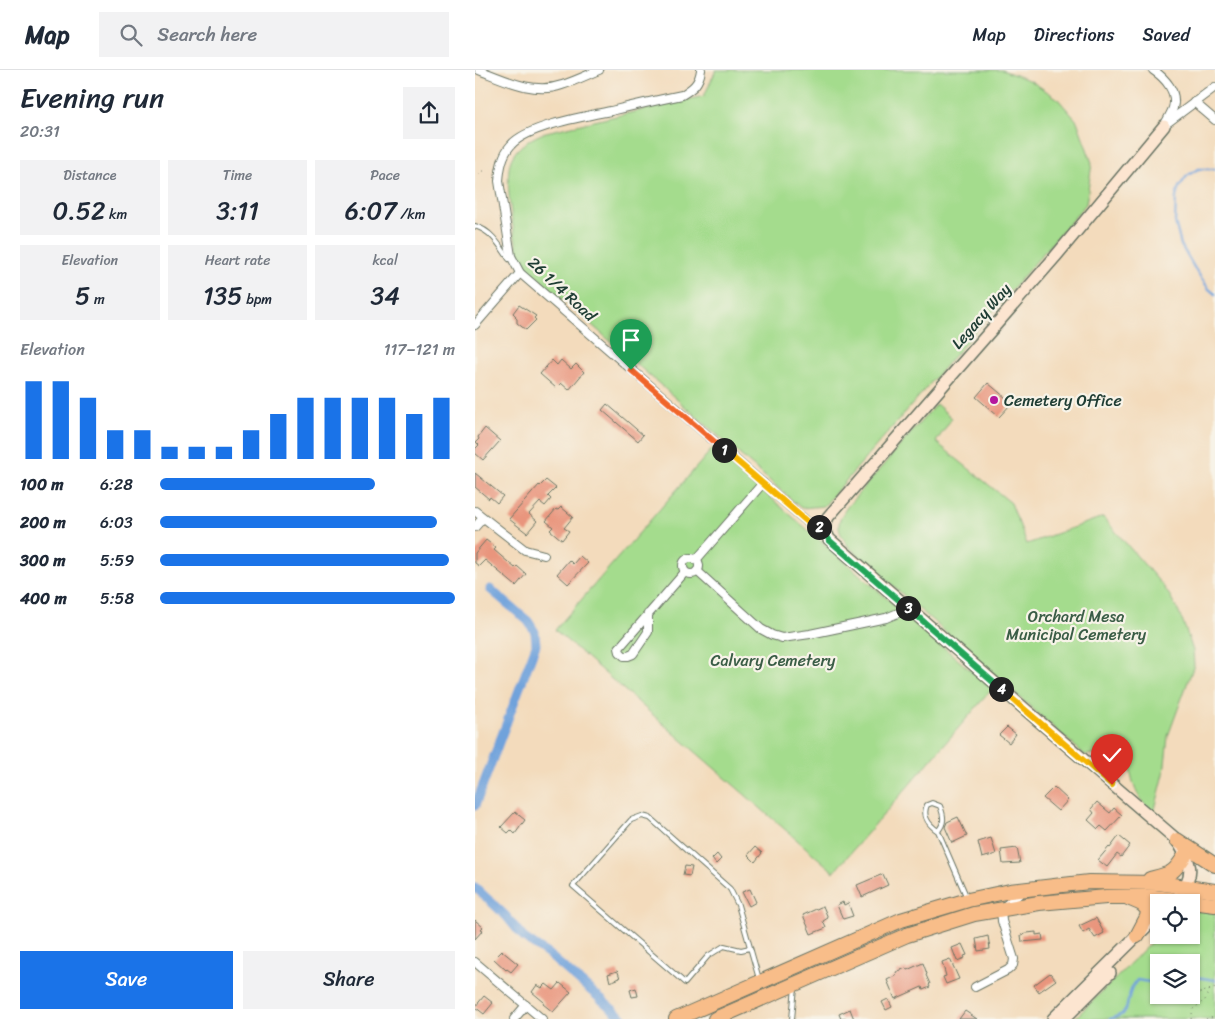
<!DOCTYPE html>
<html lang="en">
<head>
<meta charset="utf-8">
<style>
	:root { --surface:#fff; --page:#f2f2f3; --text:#1f2937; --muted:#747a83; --line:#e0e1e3; --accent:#1a73e8 }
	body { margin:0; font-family:Sriracha,sans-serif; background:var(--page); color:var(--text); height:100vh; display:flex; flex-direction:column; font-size:19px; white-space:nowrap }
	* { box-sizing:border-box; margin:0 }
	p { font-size:16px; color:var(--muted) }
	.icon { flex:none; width:28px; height:28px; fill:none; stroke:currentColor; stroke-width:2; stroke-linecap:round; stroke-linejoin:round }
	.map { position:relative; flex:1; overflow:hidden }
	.side { display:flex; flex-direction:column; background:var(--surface); width:475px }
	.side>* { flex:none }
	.controls { position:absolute; left:675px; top:824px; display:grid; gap:10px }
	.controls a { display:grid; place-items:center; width:50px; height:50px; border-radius:0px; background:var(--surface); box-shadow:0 1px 4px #0004; font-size:25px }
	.pin { position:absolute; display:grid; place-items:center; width:42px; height:42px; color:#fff; margin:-51px -21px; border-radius:50% 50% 50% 0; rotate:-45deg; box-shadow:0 0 5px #0007 }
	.pin .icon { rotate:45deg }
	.km { position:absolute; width:25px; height:25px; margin:-12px; border-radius:50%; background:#222; color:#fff; font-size:14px; line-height:25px; text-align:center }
	.round { display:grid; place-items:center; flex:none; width:52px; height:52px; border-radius:0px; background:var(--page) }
	.overview { display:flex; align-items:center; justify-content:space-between; height:85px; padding:0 20px }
	h1 { font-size:28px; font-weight:600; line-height:38px }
	.metrics { display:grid; grid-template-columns:repeat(3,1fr); gap:8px; height:85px; padding:5px 20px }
	.metrics div { display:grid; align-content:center; border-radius:0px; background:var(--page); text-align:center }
	.metrics b { font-size:25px; font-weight:600 }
	.metrics small { font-size:14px; font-weight:400 }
	.metrics p { font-size:14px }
	.chart { height:140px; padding:10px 20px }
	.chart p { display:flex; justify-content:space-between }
	.chart svg { width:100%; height:90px; margin-top:5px; stroke:var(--accent); stroke-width:6 }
	.primary-button { display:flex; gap:10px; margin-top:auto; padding:10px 20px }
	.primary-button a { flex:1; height:58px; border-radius:0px; background:var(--accent); color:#fff; font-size:20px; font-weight:600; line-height:58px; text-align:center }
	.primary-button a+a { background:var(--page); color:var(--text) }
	ul { padding:0 20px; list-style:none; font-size:16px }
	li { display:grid; grid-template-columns:80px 60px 1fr; align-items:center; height:38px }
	li i { height:12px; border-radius:6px; background:var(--accent) }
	header { display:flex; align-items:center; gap:30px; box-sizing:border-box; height:70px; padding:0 25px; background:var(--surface); border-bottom:1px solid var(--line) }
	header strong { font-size:24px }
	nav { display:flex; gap:28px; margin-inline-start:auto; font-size:18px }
	.search { width:350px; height:45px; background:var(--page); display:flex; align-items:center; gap:12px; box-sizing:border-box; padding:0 18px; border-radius:0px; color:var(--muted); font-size:19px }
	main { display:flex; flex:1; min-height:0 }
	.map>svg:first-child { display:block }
</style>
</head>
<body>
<header>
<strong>Map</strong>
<div class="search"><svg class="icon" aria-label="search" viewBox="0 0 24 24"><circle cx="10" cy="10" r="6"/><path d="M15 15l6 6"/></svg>Search here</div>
<nav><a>Map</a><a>Directions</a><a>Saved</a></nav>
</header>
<main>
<section class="side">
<div class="overview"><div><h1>Evening run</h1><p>20:31</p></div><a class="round"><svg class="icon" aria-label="share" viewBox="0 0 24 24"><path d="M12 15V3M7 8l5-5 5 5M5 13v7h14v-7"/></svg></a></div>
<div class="metrics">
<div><p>Distance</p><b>0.52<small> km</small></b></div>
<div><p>Time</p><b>3:11</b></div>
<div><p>Pace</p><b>6:07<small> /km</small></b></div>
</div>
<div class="metrics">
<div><p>Elevation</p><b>5<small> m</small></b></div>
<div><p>Heart rate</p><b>135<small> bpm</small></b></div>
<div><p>kcal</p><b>34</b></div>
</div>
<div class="chart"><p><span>Elevation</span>117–121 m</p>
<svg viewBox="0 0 160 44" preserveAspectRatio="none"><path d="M5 44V6M15 44V6M25 44V14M35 44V30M45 44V30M55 44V38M65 44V38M75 44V38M85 44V30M95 44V22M105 44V14M115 44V14M125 44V14M135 44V14M145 44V22M155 44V14"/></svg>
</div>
<ul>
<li><b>100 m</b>6:28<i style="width:73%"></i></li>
<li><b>200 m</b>6:03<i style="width:94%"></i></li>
<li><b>300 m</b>5:59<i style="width:98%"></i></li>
<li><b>400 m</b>5:58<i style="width:100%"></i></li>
</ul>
<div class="primary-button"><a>Save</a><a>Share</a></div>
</section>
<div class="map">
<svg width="740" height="949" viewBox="0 0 740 949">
	<rect width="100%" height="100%" fill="#f7f3e8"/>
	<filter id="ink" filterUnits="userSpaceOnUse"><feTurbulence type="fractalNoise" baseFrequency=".02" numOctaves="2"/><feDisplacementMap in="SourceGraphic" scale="10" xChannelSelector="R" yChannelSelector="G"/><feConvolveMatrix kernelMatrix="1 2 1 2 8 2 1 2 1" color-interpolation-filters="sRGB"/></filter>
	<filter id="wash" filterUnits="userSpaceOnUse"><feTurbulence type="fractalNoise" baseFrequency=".0096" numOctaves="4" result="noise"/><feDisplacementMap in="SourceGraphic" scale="20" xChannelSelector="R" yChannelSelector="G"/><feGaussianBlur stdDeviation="1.12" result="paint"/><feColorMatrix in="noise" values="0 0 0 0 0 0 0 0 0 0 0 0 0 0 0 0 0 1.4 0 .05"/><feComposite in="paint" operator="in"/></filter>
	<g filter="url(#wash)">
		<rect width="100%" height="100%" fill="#f3dbbc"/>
		<g fill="#a4dc8d" stroke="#628c60" fill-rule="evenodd">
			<path d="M241 0H527L556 11 582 28 602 51 617 93 611 134 349 436 326 438 46 193C40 171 28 111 36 90 42 75 57 68 71 62L229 26Z"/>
			<path d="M461 334 477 348 461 372 536 433 552 474 628 447 688 516 695 526 704 543 711 560 718 581 719 595 693 666 689 704 679 743C676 741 672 738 670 735 657 721 655 699 653 682L610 685 374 477C362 460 360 455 372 437Z"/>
			<path d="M238 378 517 619 359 802 80 560Z"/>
			<path d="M718 840 740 842V949H599L641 908 684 864V865H716V841ZM684 892H716V925H684Z"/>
		</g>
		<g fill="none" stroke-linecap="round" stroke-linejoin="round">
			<g stroke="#70a2db" stroke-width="2.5">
				<path d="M740 99H723L712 106 704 117 701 127 700 152 706 175 720 199 734 219 740 224"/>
				<path d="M716 905 721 907 740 910"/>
				<path d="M635 949 648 944 651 939 656 919 662 910 674 912 682 916H684"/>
			</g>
			<g stroke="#70a2db" stroke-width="9">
				<path d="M0 736 61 575 60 562 53 551 15 519"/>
				<path d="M0 817 31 846 49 868 74 885 149 949"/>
			</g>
		</g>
		<g id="blocks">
			<g fill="#e9957d">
				<path d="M44 235 61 246 59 248 61 250 51 260 42 253V249L40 247 41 246 38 243Z"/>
				<path d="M77 290 82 295 86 290 96 299 101 294 109 302 94 320 86 313 81 318 65 304Z"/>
				<path d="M513 313 537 333 524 347 501 327Z"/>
				<path d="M132 334 168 365 163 371 127 340Z"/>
				<path d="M10 358 25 371 8 390 0 383V379L4 375 1 372 4 369 3 367Z"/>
				<path d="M0 403 28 426 22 433 15 427 14 429 0 417Z"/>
				<path d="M71 410 81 418 73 426 76 429 70 436 65 432 54 444 62 451 52 463 34 449 64 415 65 416Z"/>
				<path d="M86 437 98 447 89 458 94 461 87 470 75 460 78 457 71 451 81 439 83 440Z"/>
				<path d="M11 470 21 478 19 480 40 498 42 496 51 504 41 516 10 490 4 496 0 493V483Z"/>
				<path d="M105 486 113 493 93 514 82 504 94 490 98 494Z"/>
				<path d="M532 657 541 664 534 673 524 665Z"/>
				<path d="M579 717 593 730 583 741 568 728Z"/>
				<path d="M622 732 635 743 639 738 647 745 632 761 626 756 623 759 613 750 619 743 616 739Z"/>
				<path d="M40 742 50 750 40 764 36 760 33 763 26 757Z"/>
				<path d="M483 747 492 766 477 773 470 757 472 752Z"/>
				<path d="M644 766 655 775 646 787 642 784 632 797 623 790 634 777 635 778Z"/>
				<path d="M516 768 521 784 507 788 503 772Z"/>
				<path d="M280 777 287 783 280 792 273 785Z"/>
				<path d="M542 778 545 793 528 794 526 780Z"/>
				<path d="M242 784 246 789 241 794 237 789Z"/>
				<path d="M210 796 217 797 215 806 208 805Z"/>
				<path d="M408 804 413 815 387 827 382 815Z"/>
				<path d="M275 819 281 832 274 836 267 822Z"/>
				<path d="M368 832 369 835 373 833 378 846 368 849 362 835Z"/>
				<path d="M348 836 353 848 348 851 351 858 336 864 328 845Z"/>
				<path d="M621 848 629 863 620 868 614 859 608 863 604 856Z"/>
				<path d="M0 850 8 857 6 859 8 860 0 869Z"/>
				<path d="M561 862V865L567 864 568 870 547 872 546 865 551 864 552 863Z"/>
				<path d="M513 866 515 879 503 881 501 869Z"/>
				<path d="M487 874 492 885 489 886 490 888 482 891 477 878Z"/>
				<path d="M27 881 43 894 36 902 32 899 31 900 19 889Z"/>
				<path d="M475 889 484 909 471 914 468 907 471 906 467 892Z"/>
				<path d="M448 893 452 904 451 905 455 914 454 915 455 917 448 920 447 917 420 929 412 910 422 905 421 902 431 898 432 900Z"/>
				<path d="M142 901 143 902 145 908 135 912 133 904Z"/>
				<path d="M575 903 581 910 564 922 559 915Z"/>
				<path d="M85 913 96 922 78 942 68 934 69 932 57 922 62 915 67 918 71 914 79 920Z"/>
				<path d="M161 918 163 926 157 927 155 920Z"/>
				<path d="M9 926 18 933 9 944 0 937Z"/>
				<path d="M413 929 417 937 411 940 407 932Z"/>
				<path d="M375 939 379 949H366L364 944Z"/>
				<path d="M490 941 502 949H484Z"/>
			</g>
		</g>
	</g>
	<g filter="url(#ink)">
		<use href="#blocks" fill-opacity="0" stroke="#697464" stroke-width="1"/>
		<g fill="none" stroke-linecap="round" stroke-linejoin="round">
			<defs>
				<g id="lane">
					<path d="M0 156C17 161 25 176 34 189"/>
					<path d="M463 761C470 753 469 746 465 736L457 733 452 735C447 746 454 755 463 761L492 828"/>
					<path d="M275 878 266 880 249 876 233 886 210 913 98 816 156 750 167 746 175 748 255 819 263 835 284 909"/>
					<path d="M317 949 320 917"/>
				</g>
				<g id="street">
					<path d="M4 0C30 10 59 25 87 15 100 11 112 5 124 0"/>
					<path d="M226 0C224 14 218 18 207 25 183 30 160 35 136 41 111 46 52 56 36 75 27 85 25 98 24 111L36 186 45 203 336 455 344 457 350 458"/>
					<path d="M678 0C690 8 703 22 698 38 696 44 692 50 689 56"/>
					<path d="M719 32 740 50"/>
					<path d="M692 53 740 17"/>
					<path d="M0 255 45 203"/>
					<path d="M0 441 50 480 69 485"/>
					<path d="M0 457 8 448"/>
					<circle cx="216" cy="496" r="8"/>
					<path d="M221 490 288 413"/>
					<path d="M222 501 286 559 297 565 307 568 335 564 411 548 423 543 432 537"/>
					<path d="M173 544V562L158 584 153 586H149L145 582 144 578 210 502"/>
					<path d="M0 892 67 949"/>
					<path d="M500 917 533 900 538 895 539 889 527 851 526 839 548 821"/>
					<path d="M39 949 51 935"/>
				</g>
				<g id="secondary">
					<path d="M689 56 580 187 353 447C349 455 350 461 354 469L544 634 702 770C714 790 722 802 705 823"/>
					<path d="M578 949 679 849 684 846"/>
					<path d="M589 949 635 903"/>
				</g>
				<g id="highway">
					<path d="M702 770 740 795"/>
					<path d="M675 809C698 803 698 804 711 784"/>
					<path d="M653 828 667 834 673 840 672 847 662 866"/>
					<path d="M201 949 426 850 493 830 535 821 614 812 683 813 740 821"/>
					<path d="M240 949 432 865 499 844 564 833 631 827H679L740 835"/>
				</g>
			</defs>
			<use href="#lane" stroke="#697464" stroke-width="6"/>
			<use href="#street" stroke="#697464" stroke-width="10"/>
			<use href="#secondary" stroke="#697464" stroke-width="14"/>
			<use href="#highway" stroke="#697464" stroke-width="16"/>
			<g stroke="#697464" stroke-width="1" stroke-dasharray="1 4" stroke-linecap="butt">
				<path d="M0 107 10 100"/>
				<path d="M715 926 740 918"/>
				<path d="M716 949 718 939 730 930 735 919"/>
				<path d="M731 949 740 947"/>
			</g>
			<use href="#lane" stroke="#fff" stroke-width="4"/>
			<use href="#street" stroke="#fff" stroke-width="8"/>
			<use href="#secondary" stroke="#fce5d0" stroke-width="11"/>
			<use href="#highway" stroke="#f8bd89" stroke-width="14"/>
		</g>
	</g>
	<g fill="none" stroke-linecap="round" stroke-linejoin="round" filter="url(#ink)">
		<defs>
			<path id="split-1" d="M156 300 249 380"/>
			<path id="split-2" d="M249 380 336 455 344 457"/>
			<path id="split-3" d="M344 457 350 458 351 464 354 470 433 538"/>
			<path id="split-4" d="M433 538 526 619"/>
			<path id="split-5" d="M526 619 637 715"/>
		</defs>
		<use href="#split-1" stroke="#fff" stroke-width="10"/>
		<use href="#split-2" stroke="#fff" stroke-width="10"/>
		<use href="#split-3" stroke="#fff" stroke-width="10"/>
		<use href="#split-4" stroke="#fff" stroke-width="10"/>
		<use href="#split-5" stroke="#fff" stroke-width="10"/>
		<use href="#split-1" stroke="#f0652b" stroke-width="6"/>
		<use href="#split-2" stroke="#f5b400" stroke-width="6"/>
		<use href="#split-3" stroke="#22a559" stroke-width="6"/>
		<use href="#split-4" stroke="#22a559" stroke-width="6"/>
		<use href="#split-5" stroke="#f5b400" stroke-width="6"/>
	</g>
	<circle fill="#b5179e" stroke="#f7f3e8" stroke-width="2" cx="519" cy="330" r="5"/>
	<g text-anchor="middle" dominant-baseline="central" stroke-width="4.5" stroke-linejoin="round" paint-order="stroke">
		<g font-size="16" fill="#1f3d34" stroke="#f7f3e8">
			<text transform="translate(87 219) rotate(43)">26 1/4 Road</text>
			<text transform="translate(506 246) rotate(-49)">Legacy Way</text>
		</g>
		<g font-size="16" fill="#1f3d34" stroke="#f7f3e8" text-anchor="start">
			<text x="529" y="330">Cemetery Office</text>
		</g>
		<g font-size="16" fill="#3a5d46" stroke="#f7f3e8">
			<text x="601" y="546">Orchard Mesa<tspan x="601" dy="18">Municipal Cemetery</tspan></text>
			<text x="298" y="590">Calvary Cemetery</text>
		</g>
	</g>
</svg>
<div class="controls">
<a><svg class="icon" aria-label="locate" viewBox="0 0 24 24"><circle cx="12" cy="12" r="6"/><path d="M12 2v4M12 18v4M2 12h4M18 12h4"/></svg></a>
<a><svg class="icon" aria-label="layers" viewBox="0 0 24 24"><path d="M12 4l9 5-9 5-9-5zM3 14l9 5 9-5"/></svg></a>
</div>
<div class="pin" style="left:156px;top:300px;background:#1e9e55"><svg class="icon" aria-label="arrive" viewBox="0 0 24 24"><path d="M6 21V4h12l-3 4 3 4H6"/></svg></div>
<div class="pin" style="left:637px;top:715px;background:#d93025"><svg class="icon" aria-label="check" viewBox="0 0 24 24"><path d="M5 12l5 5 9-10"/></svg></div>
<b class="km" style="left:249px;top:380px">1</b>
<b class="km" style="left:344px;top:457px">2</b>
<b class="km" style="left:433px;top:538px">3</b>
<b class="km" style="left:526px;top:619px">4</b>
</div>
</main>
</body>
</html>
